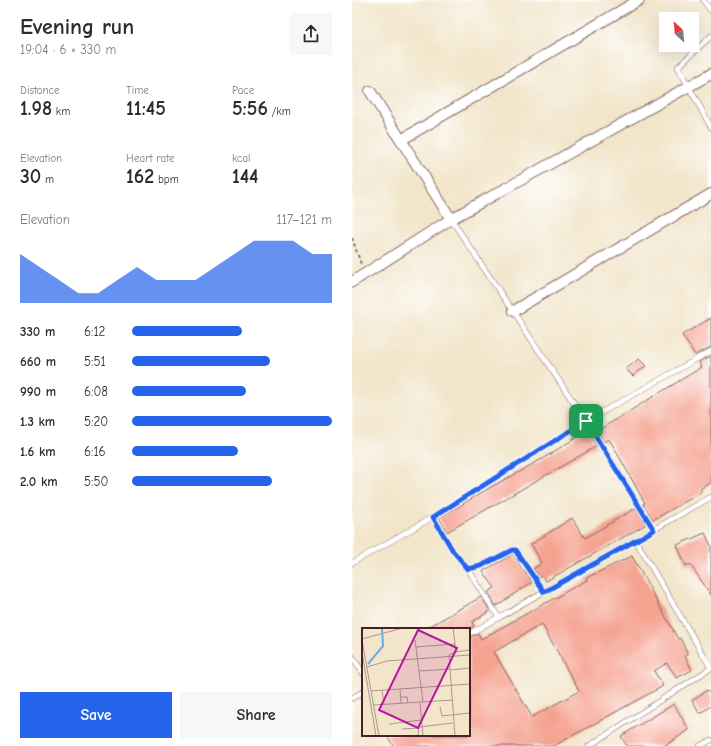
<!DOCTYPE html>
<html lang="en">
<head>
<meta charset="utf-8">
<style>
	:root { --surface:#fff; --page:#f7f7f7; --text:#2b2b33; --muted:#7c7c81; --accent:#2563eb }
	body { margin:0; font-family:"Comic Neue",sans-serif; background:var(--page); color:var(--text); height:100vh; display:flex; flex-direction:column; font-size:15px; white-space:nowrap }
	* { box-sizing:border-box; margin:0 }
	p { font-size:13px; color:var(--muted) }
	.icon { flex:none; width:22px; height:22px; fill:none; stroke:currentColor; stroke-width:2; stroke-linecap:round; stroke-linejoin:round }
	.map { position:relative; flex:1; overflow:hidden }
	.sheet { display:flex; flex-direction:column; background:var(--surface); width:352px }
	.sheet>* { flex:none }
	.needle { width:26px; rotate:334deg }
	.fabs { position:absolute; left:307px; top:12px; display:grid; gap:8px }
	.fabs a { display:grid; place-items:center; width:40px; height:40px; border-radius:0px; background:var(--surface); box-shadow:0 4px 16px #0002; font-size:20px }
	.pin { position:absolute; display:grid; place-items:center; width:34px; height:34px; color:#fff; margin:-17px; border-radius:8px; box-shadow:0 2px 6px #0006 }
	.round { display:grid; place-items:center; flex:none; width:42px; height:42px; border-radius:0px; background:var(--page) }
	.overview { display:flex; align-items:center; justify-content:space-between; height:68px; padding:0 20px }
	h1 { font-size:22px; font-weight:800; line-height:30px }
	.metrics { display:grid; grid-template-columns:repeat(3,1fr); gap:6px; height:68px; padding:4px 20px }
	.metrics div { display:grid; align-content:center }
	.metrics b { font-size:20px; font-weight:800 }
	.metrics small { font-size:11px; font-weight:400 }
	.metrics p { font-size:11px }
	.chart { height:112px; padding:8px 20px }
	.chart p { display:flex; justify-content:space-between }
	.chart svg { width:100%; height:72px; margin-top:4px; fill:var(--accent); opacity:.7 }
	.button { display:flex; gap:8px; margin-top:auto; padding:8px 20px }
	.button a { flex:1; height:46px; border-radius:0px; background:var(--accent); color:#fff; font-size:16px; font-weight:800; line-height:46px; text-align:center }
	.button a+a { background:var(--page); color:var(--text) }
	ul { padding:0 20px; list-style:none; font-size:13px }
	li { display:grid; grid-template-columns:64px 48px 1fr; align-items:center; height:30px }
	li i { height:10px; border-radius:5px; background:var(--accent) }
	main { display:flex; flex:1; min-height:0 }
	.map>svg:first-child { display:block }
</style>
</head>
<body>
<main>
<section class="sheet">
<div class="overview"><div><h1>Evening run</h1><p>19:04 · 6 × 330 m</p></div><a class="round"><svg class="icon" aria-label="share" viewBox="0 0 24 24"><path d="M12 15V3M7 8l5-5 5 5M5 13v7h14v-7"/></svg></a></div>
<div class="metrics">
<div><p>Distance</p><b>1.98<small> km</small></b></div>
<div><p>Time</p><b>11:45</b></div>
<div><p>Pace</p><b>5:56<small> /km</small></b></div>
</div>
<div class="metrics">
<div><p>Elevation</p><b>30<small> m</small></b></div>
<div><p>Heart rate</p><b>162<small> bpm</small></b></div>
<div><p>kcal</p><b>144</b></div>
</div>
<div class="chart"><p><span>Elevation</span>117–121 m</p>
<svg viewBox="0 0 160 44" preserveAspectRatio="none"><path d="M0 44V14L10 22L20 30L30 38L40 38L50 30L60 22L70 30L80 30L90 30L100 22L110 14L120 6L130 6L140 6L150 14L160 14V44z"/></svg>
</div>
<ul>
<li><b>330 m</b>6:12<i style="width:55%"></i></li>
<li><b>660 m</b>5:51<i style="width:69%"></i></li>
<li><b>990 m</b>6:08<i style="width:57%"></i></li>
<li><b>1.3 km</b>5:20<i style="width:100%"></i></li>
<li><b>1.6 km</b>6:16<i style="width:53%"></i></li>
<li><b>2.0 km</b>5:50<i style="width:70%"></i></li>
</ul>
<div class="button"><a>Save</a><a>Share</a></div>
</section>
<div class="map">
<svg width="359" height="746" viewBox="0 0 359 746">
	<rect width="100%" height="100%" fill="#fff"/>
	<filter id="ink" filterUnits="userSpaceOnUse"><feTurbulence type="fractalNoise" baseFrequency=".025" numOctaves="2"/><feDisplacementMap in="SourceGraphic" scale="8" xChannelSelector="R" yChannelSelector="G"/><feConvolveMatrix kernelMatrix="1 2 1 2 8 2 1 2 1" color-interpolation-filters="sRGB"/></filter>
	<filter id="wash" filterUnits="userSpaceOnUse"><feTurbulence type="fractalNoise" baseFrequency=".012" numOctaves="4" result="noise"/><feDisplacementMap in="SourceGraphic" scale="16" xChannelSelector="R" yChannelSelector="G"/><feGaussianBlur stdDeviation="0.9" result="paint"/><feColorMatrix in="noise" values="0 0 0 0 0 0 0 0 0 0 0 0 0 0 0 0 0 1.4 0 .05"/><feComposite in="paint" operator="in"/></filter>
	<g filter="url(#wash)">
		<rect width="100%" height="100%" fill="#f2e5ca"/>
		<g id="blocks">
			<g fill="#f5a290" fill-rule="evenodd">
				<path d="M359 318V347L343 355 330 335Z"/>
				<path d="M359 356V483L348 489 350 492 301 520 291 504 293 503 259 442 256 439 252 442 245 431 350 367 347 362Z"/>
				<path d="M287 359 294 366 281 376 274 369Z"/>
				<path d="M235 431 245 446 95 532 87 518 137 488 190 459Z"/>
				<path d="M284 508 294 524 291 526 194 581 190 575 187 577 181 569 190 563 179 544 220 518 233 538Z"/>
				<path d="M353 533 359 546V595L338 564 334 566 325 545Z"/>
				<path d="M161 554 180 582 144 606 136 592 143 588 131 571Z"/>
				<path d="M280 556 326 639 328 638 336 654 333 656 340 670 325 678 315 663 302 671 311 686 202 746H42L34 735H117V638L126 633 129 639 235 580 234 578ZM190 624 227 691 180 717 142 652Z"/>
				<path d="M129 597 138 611 120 622 122 626 117 629H73Z"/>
				<path d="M355 690 359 695V706L348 713 340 700Z"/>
				<path d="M322 704 337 730 312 746H275L269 736Z"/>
			</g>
		</g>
	</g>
	<g filter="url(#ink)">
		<use href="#blocks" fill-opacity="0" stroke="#856463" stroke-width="1"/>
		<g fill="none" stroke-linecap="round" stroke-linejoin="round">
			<defs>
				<g id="service">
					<path d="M351 0 359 11"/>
					<path d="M359 36 326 67 359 127"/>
					<path d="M99 219 234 421 302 530"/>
					<path d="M81 517 101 551 116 569 147 618"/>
					<path d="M284 541 359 668"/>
					<path d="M0 563 81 517 234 421 359 351"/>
					<path d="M116 569 129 566 160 550H163L192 592"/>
					<path d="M117 634 359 497"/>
					<path d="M0 656 11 673"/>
					<path d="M0 698 11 692"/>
					<path d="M237 746 359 668"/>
					<path d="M348 746 359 740"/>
				</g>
				<g id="minor">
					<path d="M18 91 99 219"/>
					<path d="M49 140 287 0"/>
					<path d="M0 282 99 219 359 74"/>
					<path d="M161 311 359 194"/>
				</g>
			</defs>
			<use href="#service" stroke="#856463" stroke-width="6"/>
			<use href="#minor" stroke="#856463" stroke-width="12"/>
			<path stroke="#856463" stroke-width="2" stroke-dasharray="3 3" stroke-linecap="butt" d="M0 238 9 264"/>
			<use href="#service" stroke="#fff" stroke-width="5"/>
			<use href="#minor" stroke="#fff" stroke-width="10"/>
		</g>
	</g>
	<g fill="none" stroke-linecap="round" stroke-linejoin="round" filter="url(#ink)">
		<defs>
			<path id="route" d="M234 421 302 530 192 592 163 550H160L129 566 116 569 101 551 81 517Z"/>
		</defs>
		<use href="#route" stroke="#fff" stroke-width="8"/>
		<use href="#route" stroke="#2563eb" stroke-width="5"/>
	</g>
	<g transform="translate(10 628)">
		<rect width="108" height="108" fill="#f2e5ca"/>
		<path fill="none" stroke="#67afdf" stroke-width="2" d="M6 36 21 18 20 0M0 65V93"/>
		<path fill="none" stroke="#af968a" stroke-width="1" d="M91 0 94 24 87 27 93 108M0 11 41 0M0 12 17 108M53 12 61 74M54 19 93 16M0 24 14 108M94 24 108 22M5 39 25 33 108 27M89 42 108 40M57 43 88 41M38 61 39 75M20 62 22 76M9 63 108 56M39 69H45L46 75M58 75 61 108M12 77 91 72M78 79 80 88 108 85M27 96 59 92M40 101 56 100M56 108 57 99 91 95"/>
		<path fill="#b5179e" fill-opacity="0.15" stroke="#b5179e" stroke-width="2" d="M56 2 95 20 56 100 17 82Z"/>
		<rect width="108" height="108" fill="none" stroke="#4a1f2b" stroke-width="2"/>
	</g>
</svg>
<div class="fabs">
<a><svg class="needle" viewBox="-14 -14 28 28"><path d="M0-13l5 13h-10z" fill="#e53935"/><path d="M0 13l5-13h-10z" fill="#7c7c81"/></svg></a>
</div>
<div class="pin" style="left:234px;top:421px;background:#1e9e55"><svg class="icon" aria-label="arrive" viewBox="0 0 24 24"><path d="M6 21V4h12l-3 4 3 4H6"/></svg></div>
</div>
</main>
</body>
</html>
